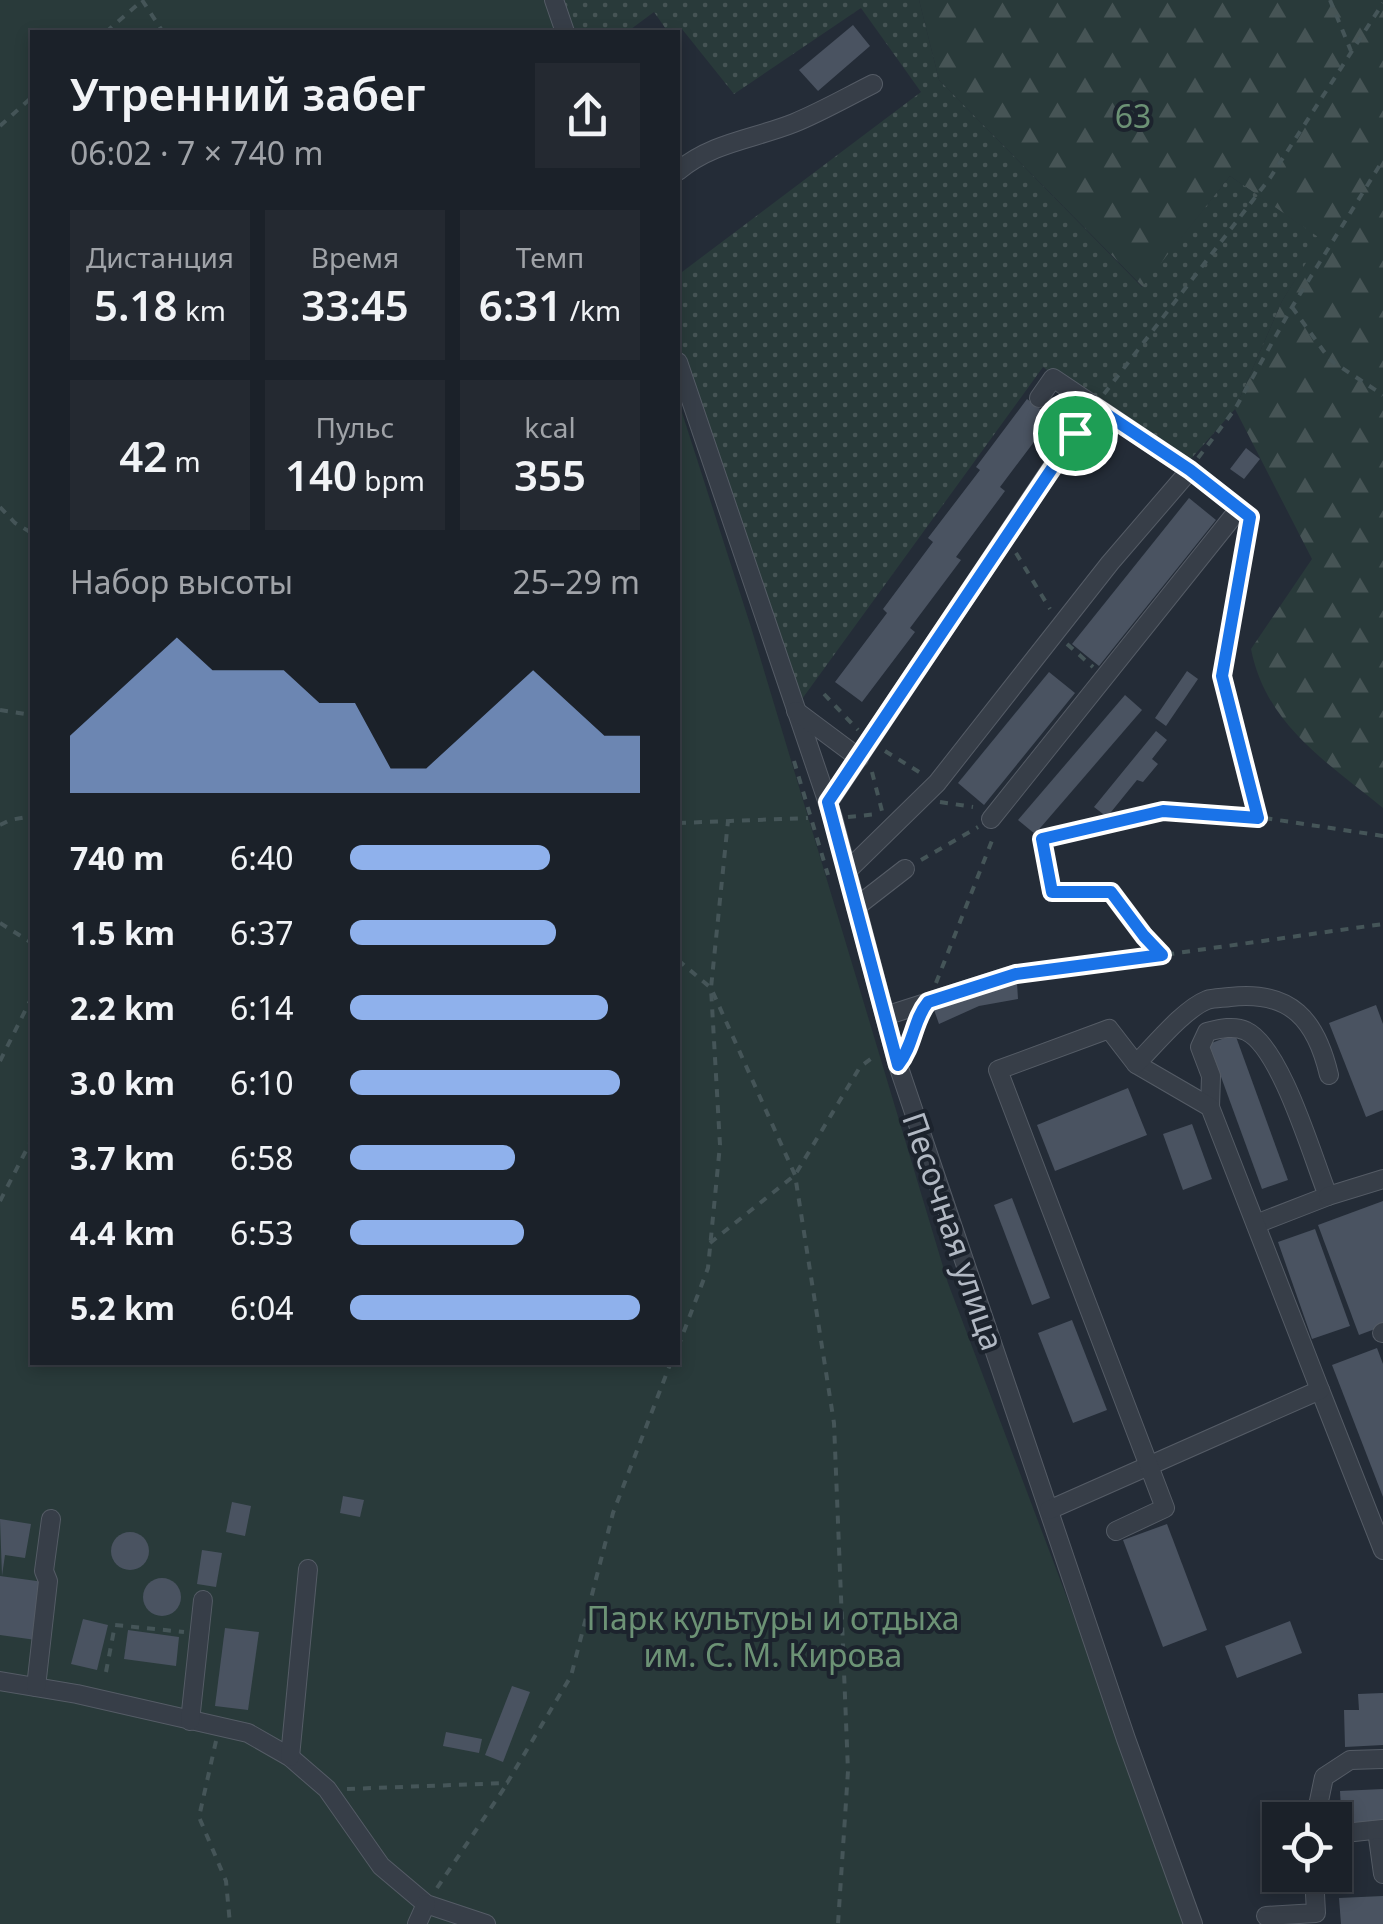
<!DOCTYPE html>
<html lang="ru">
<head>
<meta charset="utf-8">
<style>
	:root { --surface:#1b2129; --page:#242931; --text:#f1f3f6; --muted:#a0a3a8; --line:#393e46; --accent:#8fb1ec }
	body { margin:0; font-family:"Noto Sans",sans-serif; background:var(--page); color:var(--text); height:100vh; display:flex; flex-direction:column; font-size:38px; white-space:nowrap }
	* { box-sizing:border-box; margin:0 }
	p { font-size:32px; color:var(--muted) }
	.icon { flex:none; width:55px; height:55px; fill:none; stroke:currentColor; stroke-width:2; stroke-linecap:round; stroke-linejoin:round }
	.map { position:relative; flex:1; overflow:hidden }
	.drawer { position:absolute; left:30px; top:30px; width:650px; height:1335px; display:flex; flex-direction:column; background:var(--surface); border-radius:0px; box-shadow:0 5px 15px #0003,0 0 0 2px var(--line) }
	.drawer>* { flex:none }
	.fabs { position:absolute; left:1262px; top:1802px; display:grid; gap:20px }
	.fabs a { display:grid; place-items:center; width:90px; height:90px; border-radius:0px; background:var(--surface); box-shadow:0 5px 15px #0003,0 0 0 2px var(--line); font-size:50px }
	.pin { position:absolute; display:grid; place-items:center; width:85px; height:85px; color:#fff; margin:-42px; border:5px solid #fff; border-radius:50%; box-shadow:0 2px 10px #0007 }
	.round { display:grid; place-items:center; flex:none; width:105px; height:105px; border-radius:0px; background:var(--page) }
	.headline { display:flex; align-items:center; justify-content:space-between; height:170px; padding:0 40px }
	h1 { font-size:45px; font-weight:600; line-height:75px }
	.figures { display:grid; grid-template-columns:repeat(3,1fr); gap:15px; height:170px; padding:10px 40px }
	.figures div { display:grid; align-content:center; border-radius:0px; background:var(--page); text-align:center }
	.figures b { font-size:42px; font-weight:600 }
	.figures small { font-size:28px; font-weight:400 }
	.figures p { font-size:28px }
	.chart { height:280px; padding:20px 40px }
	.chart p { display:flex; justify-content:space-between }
	.chart svg { width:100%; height:180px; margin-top:10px; fill:var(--accent); opacity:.7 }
	ul { padding:0 40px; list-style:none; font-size:32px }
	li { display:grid; grid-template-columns:160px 120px 1fr; align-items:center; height:75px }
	li i { height:25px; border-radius:12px; background:var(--accent) }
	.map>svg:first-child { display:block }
</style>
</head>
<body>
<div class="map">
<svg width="1383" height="1924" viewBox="0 0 1383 1924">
	<defs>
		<pattern id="forest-firs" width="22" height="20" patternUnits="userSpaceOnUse" patternTransform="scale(2.5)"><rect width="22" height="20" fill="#293a3a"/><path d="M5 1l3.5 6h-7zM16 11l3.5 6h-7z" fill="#465455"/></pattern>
		<pattern id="garden-dots" width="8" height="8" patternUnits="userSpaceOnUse" patternTransform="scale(2.5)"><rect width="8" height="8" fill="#293a3a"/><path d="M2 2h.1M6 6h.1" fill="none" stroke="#465455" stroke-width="1.8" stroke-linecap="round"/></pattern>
	</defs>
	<rect width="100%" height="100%" fill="#242c37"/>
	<path fill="url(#forest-firs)" d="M919 0H1383V808C1327 762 1266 725 1251 649L1312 559 1235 409 1282 301 1320 239 1230 176 1143 287 939 80Z"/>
	<path fill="#293a3a" d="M0 0H554L565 32H32V1362H678V400L751 627 948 1283 1108 1706 1183 1924H0Z"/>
	<path fill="url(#garden-dots)" d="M554 0H919L939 80 1142 287 1230 176 1321 239 1282 301 1235 409 1182 469 1043 367 802 699 678 348V275L921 92 861 8 734 94 682 29 668 32 654 12 627 32H565Z"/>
	<g fill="#4a5361">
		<path d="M853 25 870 46 818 91 799 70Z"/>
		<path d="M1027 399 1052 418 1000 487 1005 491 956 557 961 560 910 628 915 632 862 702 835 682 887 613 883 609 933 542 928 538 980 470 976 467Z"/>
		<path d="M1246 448 1260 459 1244 479 1230 469Z"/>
		<path d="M1189 498 1216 520 1099 666 1072 644Z"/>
		<path d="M1187 671 1198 679 1166 726 1155 718Z"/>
		<path d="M1049 672 1075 693 984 805 958 783Z"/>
		<path d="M1125 695 1142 710 1035 834 1018 820Z"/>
		<path d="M1156 731 1167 740 1152 759 1158 764 1143 782 1137 780 1107 817 1094 807Z"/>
		<path d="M1017 983 1018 999 979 1006 939 1024 933 1007 993 985Z"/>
		<path d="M1376 1005 1383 1024V1110L1366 1117 1329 1023Z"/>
		<path d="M1235 1034 1288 1180 1262 1189 1209 1044Z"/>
		<path d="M1128 1088 1147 1135 1055 1171 1037 1125Z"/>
		<path d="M1192 1124 1212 1179 1183 1190 1163 1134Z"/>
		<path d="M1012 1198 1050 1298 1032 1305 994 1205Z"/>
		<path d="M1383 1201V1326L1359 1335 1318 1225Z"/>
		<path d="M1315 1229 1350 1326 1312 1339 1278 1242Z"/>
		<path d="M1072 1320 1107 1410 1073 1423 1038 1333Z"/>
		<path d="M1377 1348 1383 1364V1497L1332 1365Z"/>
		<path d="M343 1496 364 1500 360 1517 340 1513Z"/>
		<path d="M232 1502 251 1506 245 1536 226 1532Z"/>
		<path d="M0 1519 31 1524 25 1558 5 1555 2 1576Z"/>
		<path d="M1167 1524 1207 1630 1163 1647 1123 1540Z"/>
		<circle cx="130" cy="1551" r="19"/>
		<path d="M202 1550 222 1553 216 1587 197 1584Z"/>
		<path d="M0 1576 44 1582 36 1640 0 1635Z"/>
		<circle cx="162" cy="1597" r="19"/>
		<path d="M83 1619 108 1625 97 1670 71 1664Z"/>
		<path d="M1290 1621 1302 1653 1237 1678 1225 1646Z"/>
		<path d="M225 1628 259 1632 248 1710 215 1706Z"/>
		<path d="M128 1630 179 1637 176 1666 124 1659Z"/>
		<path d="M512 1686 530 1692 503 1762 485 1755Z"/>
		<path d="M1383 1693V1745L1345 1747 1344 1710H1359L1358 1694Z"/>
		<path d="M446 1732 482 1739 479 1753 443 1746Z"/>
		<path d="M1383 1789V1825L1342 1828 1340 1791Z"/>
		<path d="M1383 1896V1924H1341L1339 1898Z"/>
	</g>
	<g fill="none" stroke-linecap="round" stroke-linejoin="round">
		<defs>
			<g id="minor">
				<path d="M554 0 565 32"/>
				<path d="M678 171C713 142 754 139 794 123 821 112 847 97 873 84"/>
				<path d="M678 362 833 818 898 1065 1126 1739 1193 1924"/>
				<path d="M1039 398 1053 378 1190 470 1250 517"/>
				<path d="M796 711 859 758"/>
				<path d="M828 803 1075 433"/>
				<path d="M991 819 1239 509"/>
				<path d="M847 871 937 783 1110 563 1190 470"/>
				<path d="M856 907 905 869"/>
				<path d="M885 1016 1016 974"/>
				<path d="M1210 1107 1211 1076 1200 1047 1207 1032C1219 1029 1234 1025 1246 1031 1281 1047 1313 1159 1328 1196L1256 1224"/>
				<path d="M1328 1196 1383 1179"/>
				<path d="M1382 1333 1383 1332"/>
				<path d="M1320 1390 1383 1550"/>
				<path d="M1049 1510 1320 1390 1210 1107 1136 1064"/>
				<path d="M1116 1531 1165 1508 998 1070 1109 1029 1136 1064C1154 1046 1184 1009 1207 1000 1213 998 1223 998 1230 997 1291 990 1316 1020 1329 1075"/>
				<path d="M0 1681 77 1694 248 1733 290 1757 327 1789 381 1866 426 1904 486 1924"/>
				<path d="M36 1687 48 1581 44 1571 51 1519"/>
				<path d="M190 1721 203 1600"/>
				<path d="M290 1757 308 1569"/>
				<path d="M1315 1820 1324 1777 1350 1760 1383 1759"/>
				<path d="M1377 1830 1383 1874"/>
				<path d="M1335 1834 1383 1829"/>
				<path d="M1266 1916 1316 1913 1314 1875"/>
				<path d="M417 1924 426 1904"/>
			</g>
		</defs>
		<use href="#minor" stroke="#555c66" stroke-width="20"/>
		<g stroke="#455558" stroke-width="4" stroke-dasharray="8 8" stroke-linecap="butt">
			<path d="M142 0 163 32"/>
			<path d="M1330 0 1351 51"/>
			<path d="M106 32 143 0"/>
			<path d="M0 126 32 97"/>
			<path d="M1292 307 1330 360 1383 395"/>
			<path d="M1104 394 1270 178 1383 3"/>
			<path d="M1198 458 1235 409 1292 307 1383 160"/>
			<path d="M0 507 15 523 32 533"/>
			<path d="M1247 531 1222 675 1257 815"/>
			<path d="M1016 553 1050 609"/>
			<path d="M1067 644 1093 667"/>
			<path d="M824 694 858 730"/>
			<path d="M0 710 32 715"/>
			<path d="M885 751 924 775"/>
			<path d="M794 761 828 875"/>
			<path d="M872 772 882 811"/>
			<path d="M940 802 973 807"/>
			<path d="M848 817 878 814"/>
			<path d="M678 823 808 818"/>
			<path d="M0 825 10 820 32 816"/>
			<path d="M1383 836 1258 817 1163 811 1042 839 1052 892H1111L1144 937 1163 955 1383 924"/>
			<path d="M921 860 978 827"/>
			<path d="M0 923 32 943"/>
			<path d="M678 960 711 988 795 1175 834 1423 848 1771 838 1924"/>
			<path d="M1033 971 1163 955"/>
			<path d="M936 983 993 838"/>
			<path d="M910 1047 918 1022"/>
			<path d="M0 1061 32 997"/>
			<path d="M0 1201 32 1139"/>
			<path d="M710 1243 795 1175 860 1067 876 1055"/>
			<path d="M678 1347 708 1268 720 1145 711 988 728 821"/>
			<path d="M106 1672 115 1625 184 1632"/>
			<path d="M216 1741 199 1817 226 1881 230 1924"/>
			<path d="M347 1789 507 1783 571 1676 613 1513 671 1362"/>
			<path d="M437 1888 507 1784"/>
		</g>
		<use href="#minor" stroke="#373e48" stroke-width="18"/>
	</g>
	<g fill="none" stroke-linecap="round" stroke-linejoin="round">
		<defs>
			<path id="route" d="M1094 406 1190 470 1250 517 1222 676 1258 818 1163 811 1042 839 1052 892H1111L1144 936 1162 955 1016 974 928 1002C913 1020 914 1045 898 1065L828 802Z"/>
		</defs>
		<use href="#route" stroke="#fff" stroke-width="20"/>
		<use href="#route" stroke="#1a73e8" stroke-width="12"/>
	</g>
	<g text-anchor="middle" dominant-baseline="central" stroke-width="8" stroke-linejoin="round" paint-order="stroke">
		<g font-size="32" fill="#6c9275" stroke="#1c232d">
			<text x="1133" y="115">63</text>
			<text x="773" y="1617">Парк культуры и отдыха<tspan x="773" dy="37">им. С. М. Кирова</tspan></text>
		</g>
		<g font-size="32" fill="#b2b9c4" stroke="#1c232d">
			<text transform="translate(954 1231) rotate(71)">Песочная улица</text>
		</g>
	</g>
</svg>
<div class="fabs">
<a><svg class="icon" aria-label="locate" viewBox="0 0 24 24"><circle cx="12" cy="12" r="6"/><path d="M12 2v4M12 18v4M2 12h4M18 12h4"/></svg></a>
</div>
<div class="pin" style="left:1075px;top:433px;background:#1e9e55"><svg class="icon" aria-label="arrive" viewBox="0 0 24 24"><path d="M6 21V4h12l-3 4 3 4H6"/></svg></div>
<section class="drawer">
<div class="headline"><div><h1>Утренний забег</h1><p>06:02 · 7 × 740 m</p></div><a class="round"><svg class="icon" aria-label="share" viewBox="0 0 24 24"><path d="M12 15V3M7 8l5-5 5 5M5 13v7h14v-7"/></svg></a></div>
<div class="figures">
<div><p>Дистанция</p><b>5.18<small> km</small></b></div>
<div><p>Время</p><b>33:45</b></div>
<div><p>Темп</p><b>6:31<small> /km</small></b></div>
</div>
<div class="figures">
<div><b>42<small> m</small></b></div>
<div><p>Пульс</p><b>140<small> bpm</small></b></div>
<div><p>kcal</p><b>355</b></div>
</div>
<div class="chart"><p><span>Набор высоты</span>25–29 m</p>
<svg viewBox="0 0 160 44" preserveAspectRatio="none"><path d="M0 44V30L10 22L20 14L30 6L40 14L50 14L60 14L70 22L80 22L90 38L100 38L110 30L120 22L130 14L140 22L150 30L160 30V44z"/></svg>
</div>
<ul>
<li><b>740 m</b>6:40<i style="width:69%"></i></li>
<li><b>1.5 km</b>6:37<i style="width:71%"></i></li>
<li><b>2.2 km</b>6:14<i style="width:89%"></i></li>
<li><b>3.0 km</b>6:10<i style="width:93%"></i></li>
<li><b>3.7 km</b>6:58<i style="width:57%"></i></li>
<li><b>4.4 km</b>6:53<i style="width:60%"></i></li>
<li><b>5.2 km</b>6:04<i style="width:100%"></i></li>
</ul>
</section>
</div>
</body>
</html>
